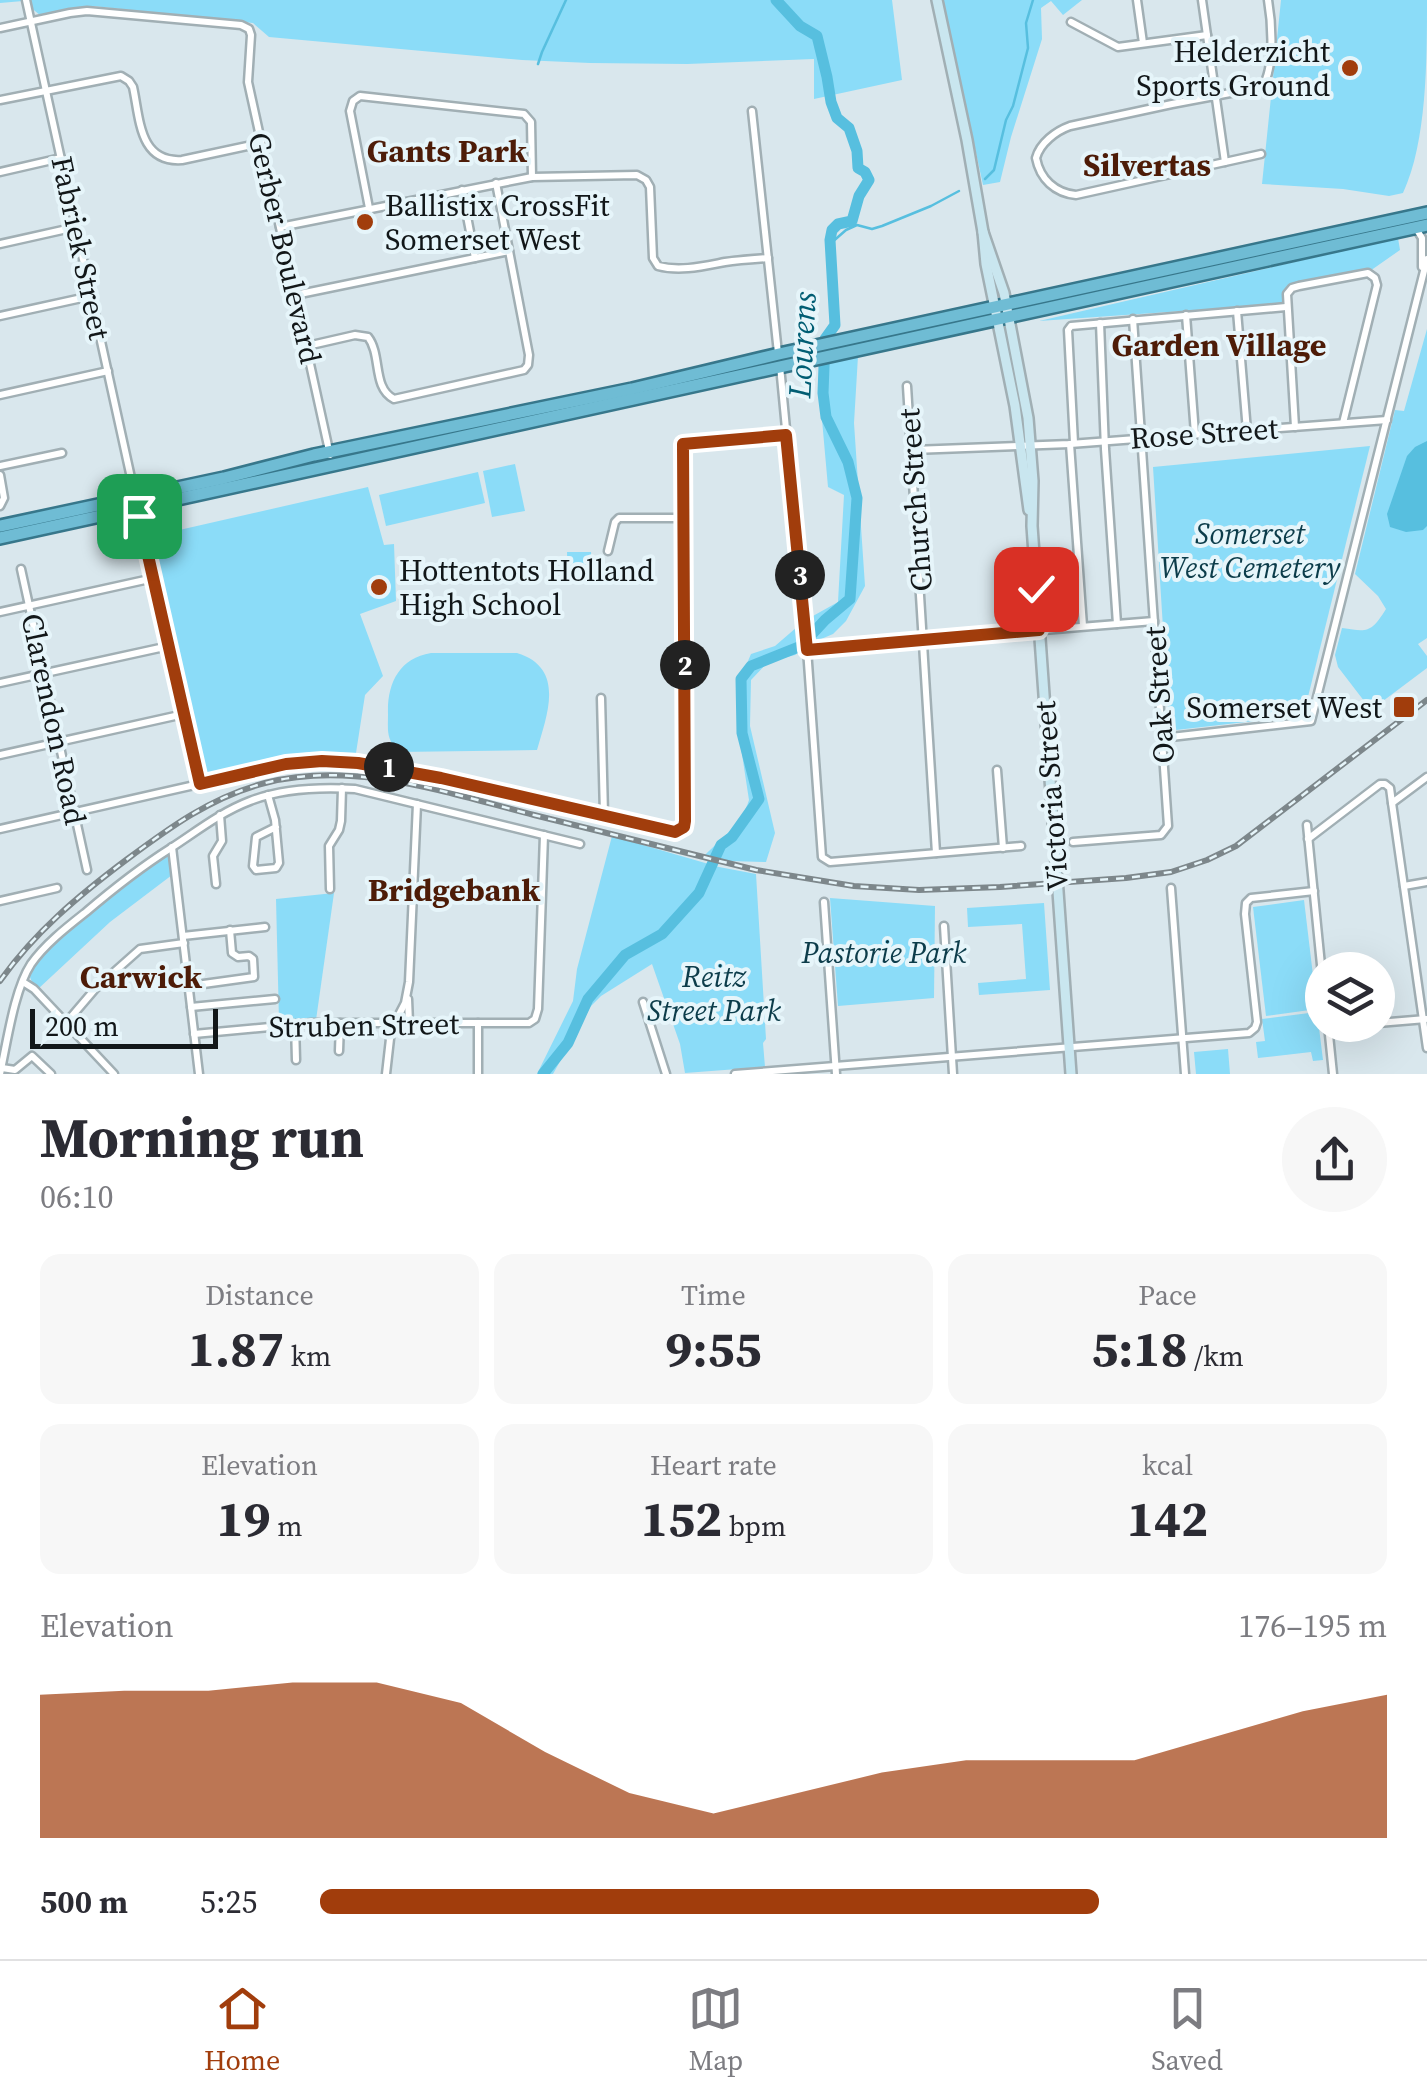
<!DOCTYPE html>
<html lang="en">
<head>
<meta charset="utf-8">
<style>
	:root { --surface:#fff; --page:#f7f7f7; --text:#2b2b33; --muted:#7c7c81; --line:#e1e1e2; --accent:#a13d0c }
	body { margin:0; font-family:"Source Serif 4",serif; background:var(--page); color:var(--text); height:100vh; display:flex; flex-direction:column; font-size:38px; white-space:nowrap }
	* { box-sizing:border-box; margin:0 }
	p { font-size:32px; color:var(--muted) }
	.icon { flex:none; width:55px; height:55px; fill:none; stroke:currentColor; stroke-width:2; stroke-linecap:round; stroke-linejoin:round }
	.map { position:relative; height:1074px; overflow:hidden }
	.drawer { display:flex; flex-direction:column; background:var(--surface); flex:1 }
	.drawer>* { flex:none }
	.buttons { position:absolute; left:1305px; top:952px; display:grid; gap:20px }
	.buttons a { display:grid; place-items:center; width:90px; height:90px; border-radius:50%; background:var(--surface); box-shadow:0 10px 40px #0002; font-size:50px }
	.scale { position:absolute; left:30px; bottom:25px; width:188px; box-sizing:border-box; padding-left:10px; border:5px solid #121719; border-top:0; font-size:28px; line-height:35px; white-space:nowrap; color:#121719; -webkit-text-stroke:8px #e6f5fa; paint-order:stroke }
	.pin { position:absolute; display:grid; place-items:center; width:85px; height:85px; color:#fff; margin:-42px; border-radius:20px; box-shadow:0 5px 15px #0006 }
	.km { position:absolute; width:50px; height:50px; margin:-25px; border-radius:50%; background:#222; color:#fff; font-size:28px; line-height:50px; text-align:center }
	.round { display:grid; place-items:center; flex:none; width:105px; height:105px; border-radius:52px; background:var(--page) }
	.overview { display:flex; align-items:center; justify-content:space-between; height:170px; padding:0 40px }
	h1 { font-size:55px; font-weight:700; line-height:75px }
	.figures { display:grid; grid-template-columns:repeat(3,1fr); gap:15px; height:170px; padding:10px 40px }
	.figures div { display:grid; align-content:center; border-radius:20px; background:var(--page); text-align:center }
	.figures b { font-size:50px; font-weight:700 }
	.figures small { font-size:28px; font-weight:400 }
	.figures p { font-size:28px }
	.chart { height:280px; padding:20px 40px }
	.chart p { display:flex; justify-content:space-between }
	.chart svg { width:100%; height:180px; margin-top:10px; fill:var(--accent); opacity:.7 }
	ul { padding:0 40px; list-style:none; font-size:32px }
	li { display:grid; grid-template-columns:160px 120px 1fr; align-items:center; height:75px }
	li i { height:25px; border-radius:12px; background:var(--accent) }
	.tab-bar { display:flex; justify-content:space-around; align-items:center; height:140px; border-top:2px solid var(--line); background:var(--surface); font-size:28px; color:var(--muted) }
	.tab-bar a { display:grid; justify-items:center; gap:5px }
	.tab-bar .on { color:var(--accent) }
	.map>svg:first-child { display:block }
</style>
</head>
<body>
<div class="map">
<svg width="1427" height="1074" viewBox="0 0 1427 1074">
	<rect width="100%" height="100%" fill="#d9e7ed"/>
	<g fill="#8bdcf8">
		<path d="M0 0H892L902 80 814 99V59L687 64 590 63 522 60 269 37 253 23 93 6 41 16 23 1 0 3Z"/>
		<path d="M943 0H1082L1063 15 1051 1 1041 8 1042 39 1011 137 1000 182 983 185Z"/>
		<path d="M1281 0H1427C1427 60 1427 142 1403 193L1389 196 1343 189 1262 184Z"/>
		<path d="M1398 238 1400 250 1370 271 1286 287 1283 304 1039 321Z"/>
		<path d="M1427 329V638L1418 644 1427 656V668L1371 710 1338 667 1335 655 1342 628C1368 632 1371 633 1386 609L1378 596 1355 574 1395 410 1404 411Z"/>
		<path d="M858 356 854 423 865 586 846 621 833 634 814 642 795 655 768 662 751 680 750 726 775 833 766 862 729 861 705 855C722 838 742 823 749 800L738 728 739 682 751 654 775 646 804 621 838 602 844 495 828 487 819 386 821 385 820 365Z"/>
		<path d="M1370 446 1305 709 1297 716 1176 730 1169 724 1153 467Z"/>
		<path d="M515 464 525 511 492 517 483 471Z"/>
		<path d="M478 472 485 503 386 526 379 495Z"/>
		<path d="M368 487 384 545 394 544 396 601 360 614 383 676 365 695 356 753 310 752 270 758 204 775 153 536Z"/>
		<path d="M567 552H591L592 582H568Z"/>
		<path d="M431 653H517C566 668 547 715 537 750L398 752C386 737 388 732 388 714 387 684 399 658 431 653Z"/>
		<path d="M612 836 719 867 756 874 766 1039 763 1043 765 1067 685 1073 680 1044 652 964 601 996 591 1006 553 1074H537L573 1001 577 969Z"/>
		<path d="M166 855 170 858 172 875 110 922 38 989 32 982 29 975C40 947 138 869 166 855Z"/>
		<path d="M334 893 316 1020 279 1021 276 899Z"/>
		<path d="M830 898 935 906 934 998 838 1006Z"/>
		<path d="M1304 900 1317 1009 1266 1016 1253 907Z"/>
		<path d="M1044 903 1050 990 979 995 978 983 1026 979 1022 924 968 927 967 908Z"/>
		<path d="M1317 1012 1323 1060 1313 1061 1311 1052 1258 1058 1256 1042 1265 1041 1262 1019Z"/>
		<path d="M1228 1049 1230 1074H1196L1194 1052Z"/>
	</g>
	<path fill="#57bfdf" d="M1427 441V526L1423 530 1406 532 1390 527 1387 514 1407 456 1415 447Z"/>
	<g fill="none" stroke-linecap="round" stroke-linejoin="round">
		<g stroke="#57bfdf" stroke-width="2.5">
			<path d="M538 64 542 52 566 0"/>
			<path d="M985 179 994 170 1006 120 1013 106 1028 48 1026 23 1033 0"/>
			<path d="M830 244 846 230 857 225 872 229 882 226 931 206 959 191"/>
		</g>
		<path stroke="#57bfdf" stroke-width="11" d="M543 1074 568 1043 588 999 625 955 662 934 699 893 721 845 732 837 759 799 742 733 741 679 751 666 801 646 825 620 850 599 857 498 848 462 826 417 823 393 825 339 835 325 830 240 832 230 838 224 852 221 859 196 869 180 865 172 858 168 857 151 849 128 837 118 831 102 827 77 817 36 800 26 776 0"/>
		<defs>
			<g id="minor">
				<path d="M26 0 135 496"/>
				<path d="M1137 0 1143 43"/>
				<path d="M1202 0 1225 162"/>
				<path d="M1071 22 1118 47 1207 35"/>
				<path d="M0 28 70 13 87 11 241 25 249 29 251 35 248 82 330 455"/>
				<path d="M0 100 121 76 129 81 133 87C140 119 139 163 182 160L261 143"/>
				<path d="M752 111 778 353"/>
				<path d="M1261 154 1076 195C1055 193 1040 179 1036 158 1040 143 1056 131 1070 126L1172 104 1262 87C1275 68 1272 23 1268 0"/>
				<path d="M0 172 61 158"/>
				<path d="M462 190 475 258"/>
				<path d="M369 208 350 111 353 101 360 96 524 114 531 122 532 177"/>
				<path d="M280 227 532 177 637 175 646 180 650 187 653 258 658 266C680 272 704 266 725 262 739 260 754 259 768 258"/>
				<path d="M1415 227 1422 238V267"/>
				<path d="M0 244 76 227"/>
				<path d="M295 295 509 251"/>
				<path d="M1237 311 1247 431"/>
				<path d="M1186 315 1195 434"/>
				<path d="M0 316 91 296"/>
				<path d="M1100 323 1105 449 1117 624"/>
				<path d="M307 346 355 335 368 337C382 355 372 388 394 399L524 370 528 365 529 355 496 183"/>
				<path d="M780 366 807 649 822 857 830 862 1021 846"/>
				<path d="M907 386 936 853"/>
				<path d="M0 395 108 371"/>
				<path d="M1295 427 1287 294 1292 288 1299 286 1368 273 1375 278 1377 285 1343 423"/>
				<path d="M1074 443 1068 330 1071 326 1286 307"/>
				<path d="M1070 444 1083 626"/>
				<path d="M913 450 1070 444 1387 420"/>
				<path d="M0 466 62 453"/>
				<path d="M0 475 4 498 0 506"/>
				<path d="M138 508 201 785"/>
				<path d="M608 551 615 522 619 518H684"/>
				<path d="M21 569 87 870"/>
				<path d="M0 612 154 578"/>
				<path d="M807 649 1154 621"/>
				<path d="M0 683 169 646"/>
				<path d="M601 698 604 814"/>
				<path d="M1162 738 1311 721 1427 259"/>
				<path d="M0 755 184 714"/>
				<path d="M997 770 1003 848"/>
				<path d="M268 795 275 820 279 863 276 868 256 870 253 866 256 837 276 827"/>
				<path d="M1392 803 1427 1048"/>
				<path d="M1307 825 1322 975"/>
				<path d="M0 829 270 768 322 761 404 770 668 830 679 831 685 821 683 444 786 435"/>
				<path d="M1308 839 1380 784H1385L1390 788 1392 803 1427 777"/>
				<path d="M1073 842 1161 835 1168 826 1133 319"/>
				<path d="M172 847 199 1074"/>
				<path d="M216 884 213 856 222 841 220 815"/>
				<path d="M1404 886 1427 882"/>
				<path d="M1171 888 1185 1074"/>
				<path d="M330 889 329 846 339 830 341 821 342 788"/>
				<path d="M0 901 57 888"/>
				<path d="M824 902 836 1074"/>
				<path d="M944 926 953 1074"/>
				<path d="M183 936 265 927"/>
				<path d="M23 982 34 989 114 1074"/>
				<path d="M189 986 254 977 253 959 249 956 238 957 232 953 230 930"/>
				<path d="M408 999 409 1023"/>
				<path d="M643 1002 666 1074"/>
				<path d="M191 1007 275 999"/>
				<path d="M66 1023 95 989 140 949 184 943"/>
				<path d="M1378 1023 1426 1019"/>
				<path d="M295 1024 296 1060"/>
				<path d="M1328 1025 1333 1074"/>
				<path d="M1328 1027 1353 1025"/>
				<path d="M194 1034 312 1023H529L535 1019 538 1009 544 835"/>
				<path d="M339 1051 340 1023"/>
				<path d="M2 1068 15 1070 32 1056 51 1074"/>
				<path d="M0 1074C7 1043 14 990 31 964 45 944 67 927 86 912 113 889 141 867 171 848 197 831 221 812 250 801 283 788 321 787 355 789L580 844"/>
				<path d="M386 1074 391 1030 405 1003 409 982 417 804"/>
				<path d="M478 1074V1023"/>
				<path d="M735 1074 1249 1033 1255 1028 1257 1022 1245 914 1246 903 1251 898 1314 891"/>
			</g>
			<g id="secondary">
				<path d="M937 0 967 140 983 232 986 264 1015 406 1029 510"/>
				<path d="M983 232 1004 293 1028 418 1033 481 1032 526 1071 1074"/>
			</g>
			<g id="trunk">
				<path d="M0 526 224 478 314 455 632 389 779 354 1427 213"/>
				<path d="M0 538 1427 225"/>
			</g>
		</defs>
		<use href="#minor" stroke="#a1afb4" stroke-width="11"/>
		<use href="#secondary" stroke="#a1afb4" stroke-width="14"/>
		<use href="#trunk" stroke="#37778b" stroke-width="16"/>
		<use href="#minor" stroke="#fff" stroke-width="6"/>
		<use href="#secondary" stroke="#c9e6ef" stroke-width="9"/>
		<use href="#trunk" stroke="#6fbcd4" stroke-width="11"/>
		<defs>
			<path id="rail" d="M0 981C35 932 78 896 126 860 169 828 211 797 265 783 355 760 447 793 534 815 608 833 682 852 756 870L854 886 919 890 1000 887 1126 878 1171 872 1207 860 1236 846 1427 700"/>
		</defs>
		<use href="#rail" stroke="#7d878b" stroke-width="6"/>
		<use href="#rail" stroke="#e6f5fa" stroke-width="2.5" stroke-dasharray="8" stroke-linecap="butt"/>
	</g>
	<g fill="none" stroke-linecap="round" stroke-linejoin="round">
		<defs>
			<path id="route" d="M139 516 200 784 286 764 322 761 358 763 441 778 675 832 684 827 685 821 683 444 786 435 807 650 1039 630 1036 589"/>
		</defs>
		<use href="#route" stroke="#fff" stroke-width="20"/>
		<use href="#route" stroke="#a13d0c" stroke-width="12"/>
	</g>
	<g fill="#a13d0c" stroke="#e6f5fa" stroke-width="4">
		<circle cx="1350" cy="68" r="10"/>
		<circle cx="365" cy="222" r="10"/>
		<circle cx="379" cy="587" r="10"/>
		<rect x="1392" y="695" width="24" height="24" rx="5"/>
	</g>
	<g text-anchor="middle" dominant-baseline="central" stroke-width="8" stroke-linejoin="round" paint-order="stroke">
		<g font-size="30" fill="#121719" stroke="#e6f5fa" text-anchor="end">
			<text x="1330" y="51">Helderzicht<tspan x="1330" dy="34">Sports Ground</tspan></text>
			<text x="385" y="205" text-anchor="start">Ballistix CrossFit<tspan x="385" dy="34">Somerset West</tspan></text>
			<text x="399" y="570" text-anchor="start">Hottentots Holland<tspan x="399" dy="34">High School</tspan></text>
			<text x="1382" y="707">Somerset West</text>
		</g>
		<g font-size="30" fill="#121719" stroke="#e6f5fa">
			<text transform="translate(81 248) rotate(78)">Fabriek Street</text>
			<text transform="translate(285 248) rotate(77)">Gerber Boulevard</text>
			<text transform="translate(1204 433) rotate(-4)">Rose Street</text>
			<text transform="translate(915 500) rotate(-94)">Church Street</text>
			<text transform="translate(1159 695) rotate(-94)">Oak Street</text>
			<text transform="translate(54 719) rotate(78)">Clarendon Road</text>
			<text transform="translate(1051 796) rotate(-94)">Victoria Street</text>
			<text transform="translate(364 1025) rotate(-1)">Struben Street</text>
		</g>
		<g font-size="30" font-style="italic" fill="#0c3c4a" stroke="#e6f5fa">
			<text x="1250" y="533">Somerset<tspan x="1250" dy="34">West Cemetery</tspan></text>
			<text x="884" y="952">Pastorie Park</text>
			<text x="714" y="976">Reitz<tspan x="714" dy="34">Street Park</tspan></text>
		</g>
		<g font-size="32" font-weight="bold" fill="#4d1c08" stroke="#e6f5fa">
			<text x="447" y="151">Gants Park</text>
			<text x="1147" y="165">Silvertas</text>
			<text x="1219" y="345">Garden Village</text>
			<text x="454" y="890">Bridgebank</text>
			<text x="141" y="977">Carwick</text>
		</g>
		<g font-size="32" font-style="italic" fill="#005d73" stroke="#e6f5fa">
			<text transform="translate(802 345) rotate(-87)">Lourens</text>
		</g>
	</g>
</svg>
<div class="buttons">
<a><svg class="icon" aria-label="layers" viewBox="0 0 24 24"><path d="M12 4l9 5-9 5-9-5zM3 14l9 5 9-5"/></svg></a>
</div>
<div class="scale">200 m</div>
<div class="pin" style="left:139px;top:516px;background:#1e9e55"><svg class="icon" aria-label="arrive" viewBox="0 0 24 24"><path d="M6 21V4h12l-3 4 3 4H6"/></svg></div>
<div class="pin" style="left:1036px;top:589px;background:#d93025"><svg class="icon" aria-label="check" viewBox="0 0 24 24"><path d="M5 12l5 5 9-10"/></svg></div>
<b class="km" style="left:389px;top:767px">1</b>
<b class="km" style="left:685px;top:665px">2</b>
<b class="km" style="left:800px;top:575px">3</b>
</div>
<section class="drawer">
<div class="overview"><div><h1>Morning run</h1><p>06:10</p></div><a class="round"><svg class="icon" aria-label="share" viewBox="0 0 24 24"><path d="M12 15V3M7 8l5-5 5 5M5 13v7h14v-7"/></svg></a></div>
<div class="figures">
<div><p>Distance</p><b>1.87<small> km</small></b></div>
<div><p>Time</p><b>9:55</b></div>
<div><p>Pace</p><b>5:18<small> /km</small></b></div>
</div>
<div class="figures">
<div><p>Elevation</p><b>19<small> m</small></b></div>
<div><p>Heart rate</p><b>152<small> bpm</small></b></div>
<div><p>kcal</p><b>142</b></div>
</div>
<div class="chart"><p><span>Elevation</span>176–195 m</p>
<svg viewBox="0 0 160 44" preserveAspectRatio="none"><path d="M0 44V9L10 8L20 8L30 6L40 6L50 11L60 23L70 33L80 38L90 33L100 28L110 25L120 25L130 25L140 19L150 13L160 9V44z"/></svg>
</div>
<ul>
<li><b>500 m</b>5:25<i style="width:73%"></i></li>
</ul>
</section>
<nav class="tab-bar">
<a class="on"><svg class="icon" aria-label="home" viewBox="0 0 24 24"><path d="M3 11l9-7 9 7M6 9v11h12V9"/></svg>Home</a>
<a><svg class="icon" aria-label="map" viewBox="0 0 24 24"><path d="M3 6l6-2 6 2 6-2v14l-6 2-6-2-6 2zM9 4v14M15 6v14"/></svg>Map</a>
<a><svg class="icon" aria-label="saved" viewBox="0 0 24 24"><path d="M7 4h10v16l-5-4-5 4z"/></svg>Saved</a>
</nav>
</body>
</html>
